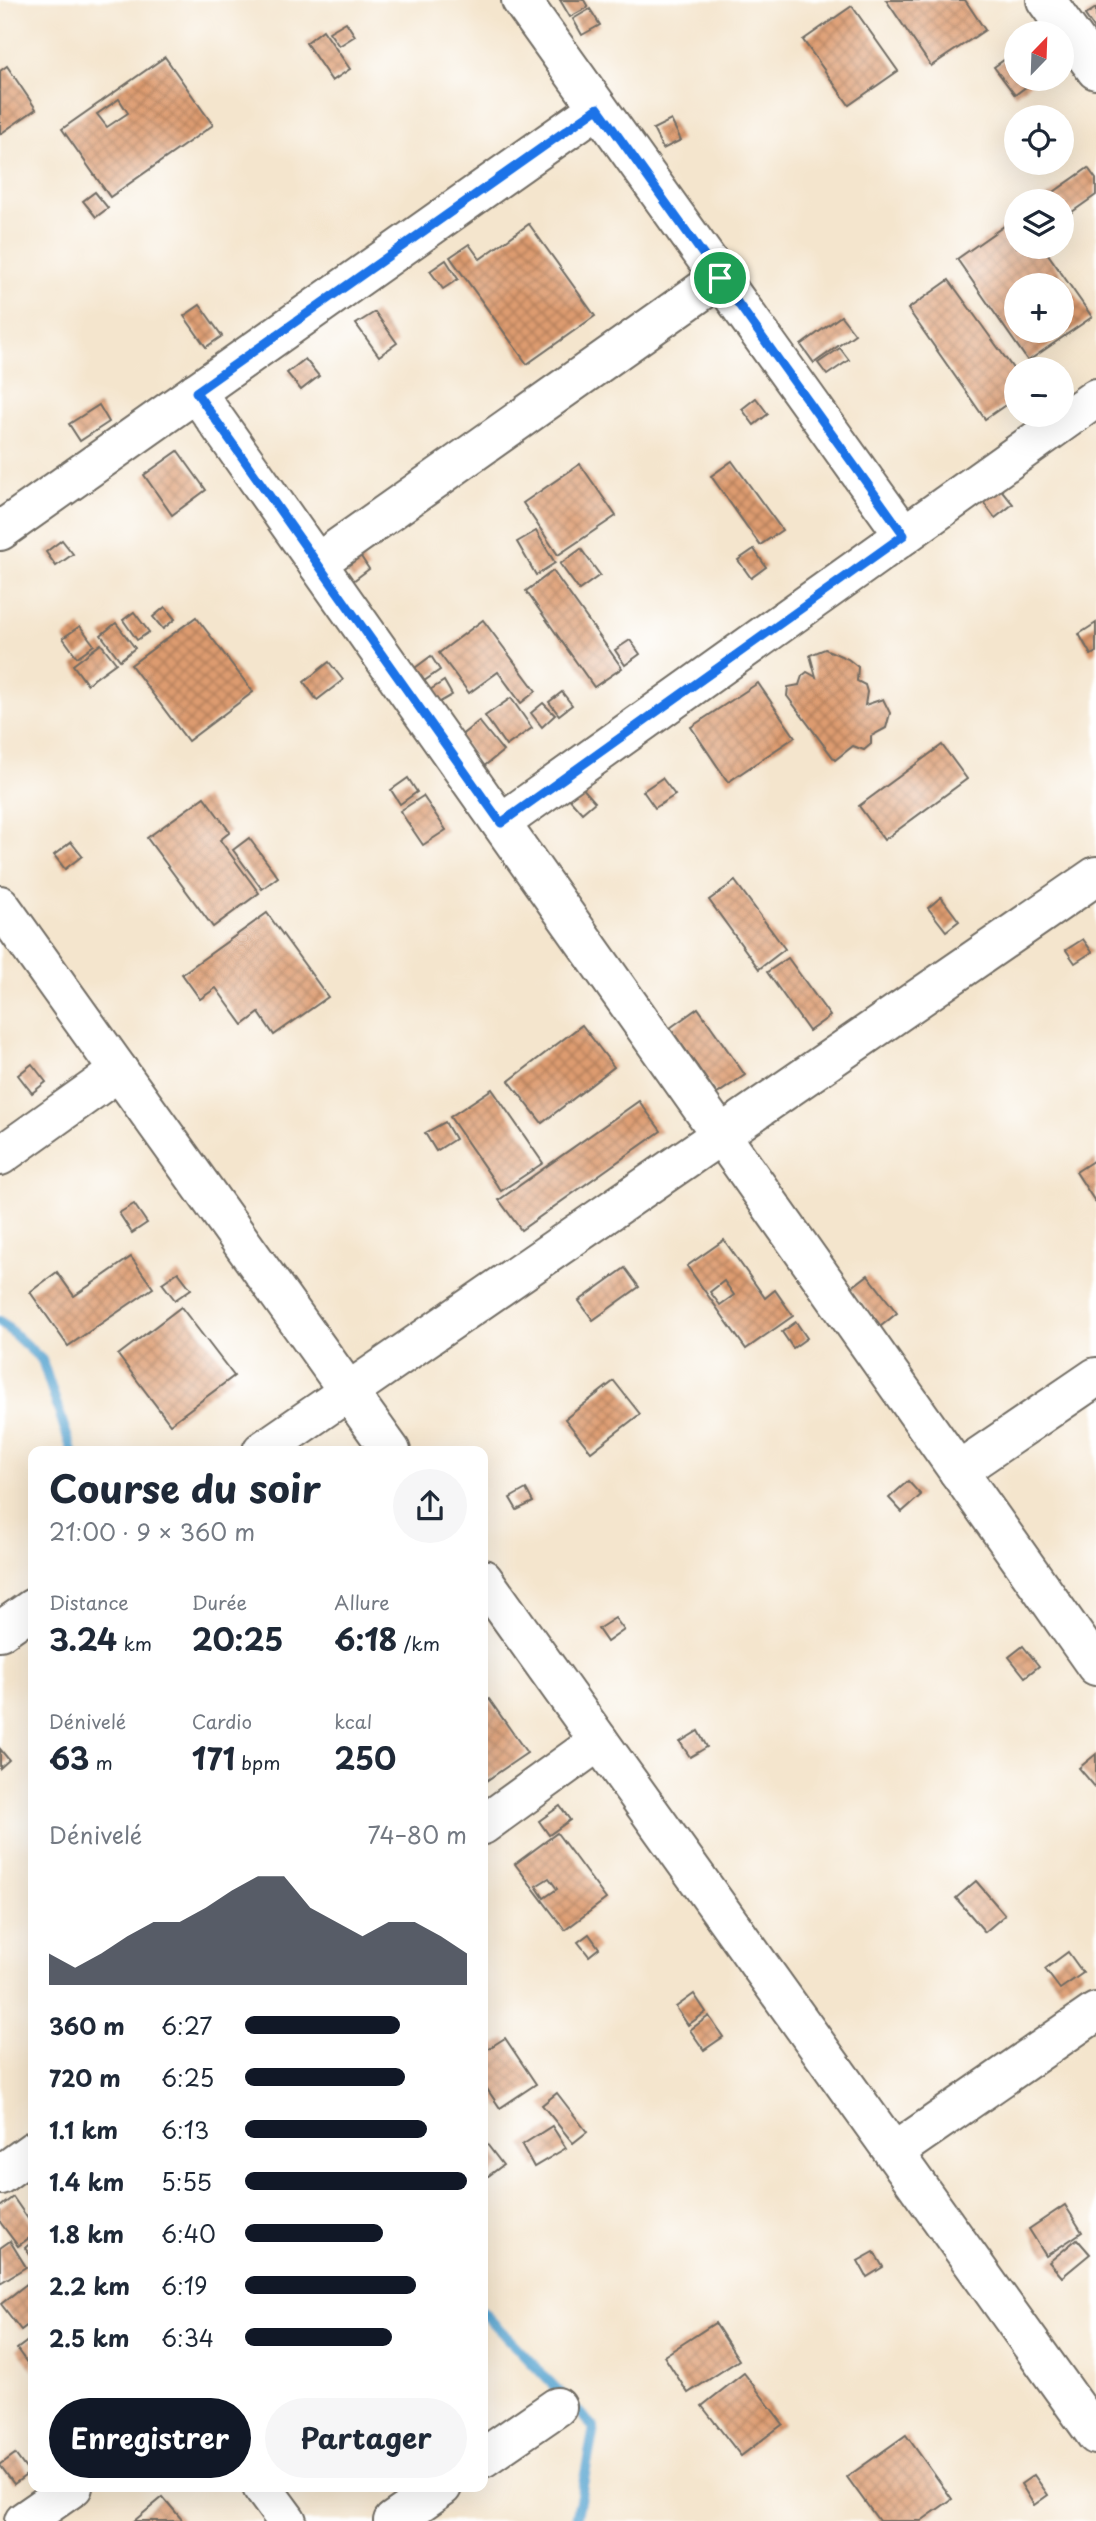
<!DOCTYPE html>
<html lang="fr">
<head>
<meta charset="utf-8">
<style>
	:root { --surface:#fff; --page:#f6f6f7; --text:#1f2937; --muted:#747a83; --accent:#111827 }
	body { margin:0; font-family:"Playpen Sans",sans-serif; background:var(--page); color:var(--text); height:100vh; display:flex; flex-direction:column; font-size:26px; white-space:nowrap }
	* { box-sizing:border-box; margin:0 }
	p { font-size:23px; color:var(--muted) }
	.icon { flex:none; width:38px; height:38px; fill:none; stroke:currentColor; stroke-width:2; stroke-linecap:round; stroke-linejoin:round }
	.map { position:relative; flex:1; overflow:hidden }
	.drawer { position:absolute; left:28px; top:1446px; width:460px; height:1046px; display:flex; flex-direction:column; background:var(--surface); border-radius:14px; box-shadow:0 7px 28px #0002 }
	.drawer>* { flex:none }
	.needle { width:46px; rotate:23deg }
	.fabs { position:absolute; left:1004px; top:21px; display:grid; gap:14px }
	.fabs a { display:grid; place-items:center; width:70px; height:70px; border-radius:50%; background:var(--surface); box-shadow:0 7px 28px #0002; font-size:35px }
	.pin { position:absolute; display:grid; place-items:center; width:60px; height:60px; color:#fff; margin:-30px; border:4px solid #fff; border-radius:50%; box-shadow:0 2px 7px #0007 }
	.round { display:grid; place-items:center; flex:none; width:74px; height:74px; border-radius:37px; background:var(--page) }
	.headline { display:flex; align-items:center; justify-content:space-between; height:119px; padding:0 21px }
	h1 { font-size:38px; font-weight:700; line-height:52px }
	.metrics { display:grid; grid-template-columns:repeat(3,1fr); gap:10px; height:119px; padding:7px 21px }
	.metrics div { display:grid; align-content:center }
	.metrics b { font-size:30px; font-weight:700 }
	.metrics small { font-size:19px; font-weight:400 }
	.metrics p { font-size:19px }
	.chart { height:196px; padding:14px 21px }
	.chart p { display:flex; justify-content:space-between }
	.chart svg { width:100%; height:126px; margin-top:7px; fill:var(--accent); opacity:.7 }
	.action { display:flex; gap:14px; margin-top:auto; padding:14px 21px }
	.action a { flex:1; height:80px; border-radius:42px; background:var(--accent); color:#fff; font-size:28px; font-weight:700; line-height:80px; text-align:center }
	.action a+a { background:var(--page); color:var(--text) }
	ul { padding:0 21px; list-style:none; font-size:23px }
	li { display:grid; grid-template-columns:112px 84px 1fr; align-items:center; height:52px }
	li i { height:18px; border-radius:9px; background:var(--accent) }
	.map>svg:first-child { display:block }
</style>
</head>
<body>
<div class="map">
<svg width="1096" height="2521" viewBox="0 0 1096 2521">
	<defs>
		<pattern id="building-cross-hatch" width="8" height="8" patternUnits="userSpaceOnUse" patternTransform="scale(1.75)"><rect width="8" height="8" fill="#dd9b6f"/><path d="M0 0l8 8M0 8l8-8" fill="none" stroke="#b37f5b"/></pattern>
	</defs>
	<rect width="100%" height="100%" fill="#fff"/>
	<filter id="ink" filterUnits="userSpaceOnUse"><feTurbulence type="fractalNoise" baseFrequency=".0143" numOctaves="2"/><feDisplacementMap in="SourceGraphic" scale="14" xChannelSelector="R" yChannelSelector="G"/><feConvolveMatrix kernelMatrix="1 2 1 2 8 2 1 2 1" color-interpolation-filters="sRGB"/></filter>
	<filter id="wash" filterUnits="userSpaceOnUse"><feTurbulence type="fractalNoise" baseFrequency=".00686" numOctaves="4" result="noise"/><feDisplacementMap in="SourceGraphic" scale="28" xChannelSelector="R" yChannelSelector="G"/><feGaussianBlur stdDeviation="1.57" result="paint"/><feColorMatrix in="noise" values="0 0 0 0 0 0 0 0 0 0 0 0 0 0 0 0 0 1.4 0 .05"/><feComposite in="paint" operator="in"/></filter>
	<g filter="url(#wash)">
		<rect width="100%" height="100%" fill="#f4e5cd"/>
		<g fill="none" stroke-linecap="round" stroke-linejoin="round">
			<g stroke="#55a3cf" stroke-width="10">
				<path d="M0 1321 42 1360 72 1451"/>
				<path d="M483 2312 594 2428 576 2521"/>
			</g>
		</g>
		<g id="blocks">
			<g fill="url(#building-cross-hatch)" fill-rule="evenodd">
				<path d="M560 0H584L588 7 570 17Z"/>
				<path d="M886 0H965L985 30 931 66Z"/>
				<path d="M852 6 898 71 849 105 803 40Z"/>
				<path d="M1096 8V31L1085 15Z"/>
				<path d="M590 9 600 25 582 35 573 19Z"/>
				<path d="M346 22 355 36 339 46 329 32Z"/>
				<path d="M323 30 350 69 332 81 306 43Z"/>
				<path d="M1011 55 1017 63V79H1028L1031 83 1015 95 994 67Z"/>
				<path d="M165 57 213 125 110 197 62 129ZM119 99 128 113 107 127 97 114Z"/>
				<path d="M7 66 36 109 0 134V71Z"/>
				<path d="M671 120 681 140 663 149 653 129Z"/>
				<path d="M1088 168 1096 179V195L1062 219V201H1041Z"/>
				<path d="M95 192 108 208 96 217 83 201Z"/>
				<path d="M1017 217V247H1043L1092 317 1028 361 957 259ZM1017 285H1062V331H1017Z"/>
				<path d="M529 224 595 316 527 364 450 257 469 244 480 259Z"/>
				<path d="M446 260 458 279 443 289 430 271Z"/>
				<path d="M949 280 1017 374V397L985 419 908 309Z"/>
				<path d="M200 305 222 336 206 347 184 316Z"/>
				<path d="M375 312 397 343 379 356 356 324Z"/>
				<path d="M841 316 855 334 814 363 801 345Z"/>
				<path d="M840 348 849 360 827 375 818 363Z"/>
				<path d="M305 359 319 376 301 390 287 373Z"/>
				<path d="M756 398 768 414 754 425 742 409Z"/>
				<path d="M99 405 109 422 80 441 69 424Z"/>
				<path d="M178 451 206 490 172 515 144 475Z"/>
				<path d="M732 461 782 530 760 545 711 476Z"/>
				<path d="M580 464 616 516 558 555 523 503Z"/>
				<path d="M998 486 1013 504 995 518 981 499Z"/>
				<path d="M536 531 555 563 536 575 517 542Z"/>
				<path d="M62 540 73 554 56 566 46 552Z"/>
				<path d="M581 549 600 575 579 590 560 564Z"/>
				<path d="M754 549 766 567 751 578 738 560Z"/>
				<path d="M358 552 369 569 353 581 341 563Z"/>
				<path d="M553 571 622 668 594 687 526 591Z"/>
				<path d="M165 607 175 619 163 629 153 617Z"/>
				<path d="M134 612 149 632 137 640 123 620Z"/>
				<path d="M196 617 253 692 188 741 131 665Z"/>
				<path d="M483 620 536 691 521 703 498 672 469 693 439 653Z"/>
				<path d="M116 623 135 648 120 660 101 635Z"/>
				<path d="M1096 623V652L1091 655 1079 634Z"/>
				<path d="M80 626 94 645 77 657 63 638Z"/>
				<path d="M630 640 640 654 625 665 615 650Z"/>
				<path d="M101 644 116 663 87 684 73 665Z"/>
				<path d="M825 649 848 659 858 667 857 681 865 685 867 692 865 705 883 699 890 713 886 728 871 736V744L864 750 853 746 835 760 787 696 788 687 799 685 802 676 807 672 816 677 810 655Z"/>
				<path d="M431 656 440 670 424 681 415 668Z"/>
				<path d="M329 662 343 680 317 700 304 682Z"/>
				<path d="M444 681 452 695 438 703 430 690Z"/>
				<path d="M758 683 795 737 728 782 691 727Z"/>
				<path d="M562 692 572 705 559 715 549 702Z"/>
				<path d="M511 698 532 728 506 746 485 716Z"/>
				<path d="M543 703 555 715 542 727 531 713Z"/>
				<path d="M479 721 503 751 483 767 459 737Z"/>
				<path d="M942 745 967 779 884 840 859 806Z"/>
				<path d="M408 778 417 792 400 804 391 790Z"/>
				<path d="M662 778 675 795 655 808 643 791Z"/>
				<path d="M580 785 595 802 582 813 567 796Z"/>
				<path d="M423 796 446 830 423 845 400 811Z"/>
				<path d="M204 797 230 832 220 840 259 893 213 927 147 838Z"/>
				<path d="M249 838 278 877 262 889 233 850Z"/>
				<path d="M71 842 82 856 65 869 54 855Z"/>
				<path d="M735 881 785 949 759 969 709 900Z"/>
				<path d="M941 897 959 921 946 931 928 908Z"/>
				<path d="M267 913 328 997 274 1035 259 1013 243 1025 216 988 200 999 182 974Z"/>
				<path d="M1083 939 1092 952 1075 963 1066 950Z"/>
				<path d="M788 958 830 1016 809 1031 767 972Z"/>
				<path d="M698 1008 745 1075 717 1094 670 1028Z"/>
				<path d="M582 1025 614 1067 542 1123 509 1081Z"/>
				<path d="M32 1064 46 1082 32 1093 18 1075Z"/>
				<path d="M492 1089 543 1163 501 1191 450 1117Z"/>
				<path d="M639 1101 661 1131 521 1230 499 1200Z"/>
				<path d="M445 1122 455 1139 436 1151 425 1133Z"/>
				<path d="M1096 1159V1203L1076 1172Z"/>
				<path d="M134 1204 147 1223 132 1233 119 1213Z"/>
				<path d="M724 1240 765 1298 775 1290 793 1316 746 1349 687 1266ZM724 1281 734 1295 720 1305 710 1292Z"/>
				<path d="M131 1257 153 1288 68 1346 30 1292 57 1272 74 1296Z"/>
				<path d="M625 1268 639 1287 593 1320 579 1301Z"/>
				<path d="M178 1272 191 1289 175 1300 162 1283Z"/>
				<path d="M868 1275 897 1313 881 1326 851 1288Z"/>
				<path d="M181 1307 234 1376 170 1424 118 1355Z"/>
				<path d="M796 1322 807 1338 793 1348 782 1332Z"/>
				<path d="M614 1381 640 1414 591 1452 565 1419Z"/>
				<path d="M908 1481 921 1495 902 1512 889 1498Z"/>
				<path d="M526 1489 533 1502 517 1510 510 1498Z"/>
				<path d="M615 1618 624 1630 607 1642 598 1629Z"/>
				<path d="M1023 1646 1039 1666 1025 1677 1009 1657Z"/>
				<path d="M489 1699 527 1753 483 1783V1703Z"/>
				<path d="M698 1731 707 1747 690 1757 680 1742Z"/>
				<path d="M0 1749 9 1760 0 1768Z"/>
				<path d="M1096 1754V1788L1079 1768Z"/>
				<path d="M560 1806 570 1820 549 1835 539 1821Z"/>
				<path d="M557 1833 606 1899 565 1930 515 1864ZM549 1878 557 1889 544 1898 536 1886Z"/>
				<path d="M976 1881 1005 1915 985 1932 956 1898Z"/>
				<path d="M589 1934 599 1948 589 1956 578 1942Z"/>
				<path d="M1068 1952 1083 1973 1060 1989 1045 1969Z"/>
				<path d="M694 1994 706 2012 688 2025 676 2007Z"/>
				<path d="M709 2016 723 2037 704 2050 690 2030Z"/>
				<path d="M505 2038 536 2084 500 2108 483 2083V2052Z"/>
				<path d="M557 2093 587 2132 573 2143 542 2105Z"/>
				<path d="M552 2126 566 2148 534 2167 522 2145Z"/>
				<path d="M483 2139 503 2165 483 2180Z"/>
				<path d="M13 2197 33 2226V2235L18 2246 0 2222V2207Z"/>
				<path d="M1065 2205 1082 2232 1046 2256 1029 2229Z"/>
				<path d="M1077 2239 1090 2254 1062 2277 1049 2262Z"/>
				<path d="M10 2241 26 2267 0 2283V2248Z"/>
				<path d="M33 2241V2259L25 2248Z"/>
				<path d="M874 2252 883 2267 867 2277 858 2261Z"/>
				<path d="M33 2279V2321L21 2330 1 2304Z"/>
				<path d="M715 2323 739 2360 688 2393 664 2356Z"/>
				<path d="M33 2337V2371L17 2349Z"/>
				<path d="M744 2373 783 2424 741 2456 702 2406Z"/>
				<path d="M906 2435 952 2499 921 2521H879L847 2477Z"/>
				<path d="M15 2454 29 2473 14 2484 0 2465Z"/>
				<path d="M1034 2475 1048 2495 1034 2505 1021 2484Z"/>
				<path d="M163 2497 183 2521H134Z"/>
			</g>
		</g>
	</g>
	<g filter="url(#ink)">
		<use href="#blocks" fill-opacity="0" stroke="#716c64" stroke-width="2"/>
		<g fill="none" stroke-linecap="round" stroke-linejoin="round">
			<defs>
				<g id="minor">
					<path d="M521 0 904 535"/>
					<path d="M1046 0 1096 70"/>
					<path d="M196 392 1096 1666"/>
					<path d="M0 531 598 108"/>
					<path d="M317 563 720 278"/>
					<path d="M501 823 1096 398"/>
					<path d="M0 905 391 1451"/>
					<path d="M0 1156 119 1071"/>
					<path d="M262 1451 1096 876"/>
					<path d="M958 1471 1096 1377"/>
					<path d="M483 1579 1096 2435"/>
					<path d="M0 1631 33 1608"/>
					<path d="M483 1825 599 1741"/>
					<path d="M894 2152 1096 2012"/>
					<path d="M0 2175 33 2151"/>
					<path d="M483 2458 557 2407"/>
					<path d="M262 2487 287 2521"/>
					<path d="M24 2521 73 2487"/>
					<path d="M393 2521 442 2487"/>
				</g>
			</defs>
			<use href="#minor" stroke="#716c64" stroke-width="42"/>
			<use href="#minor" stroke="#fff" stroke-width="38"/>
		</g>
	</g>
	<g fill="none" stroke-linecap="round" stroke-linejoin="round" filter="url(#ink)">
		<defs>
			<path id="route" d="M598 108 904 535 501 823 196 392Z"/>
		</defs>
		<use href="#route" stroke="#fff" stroke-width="14"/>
		<use href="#route" stroke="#1a73e8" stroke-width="9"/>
	</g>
</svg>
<div class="fabs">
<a><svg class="needle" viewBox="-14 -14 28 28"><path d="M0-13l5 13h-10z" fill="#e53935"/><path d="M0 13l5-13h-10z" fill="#747a83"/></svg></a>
<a><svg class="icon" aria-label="locate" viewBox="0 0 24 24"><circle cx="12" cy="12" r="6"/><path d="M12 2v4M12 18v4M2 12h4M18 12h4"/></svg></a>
<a><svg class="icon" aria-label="layers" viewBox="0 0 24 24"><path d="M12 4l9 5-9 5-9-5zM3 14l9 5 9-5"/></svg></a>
<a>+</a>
<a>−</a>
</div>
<div class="pin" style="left:720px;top:278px;background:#1e9e55"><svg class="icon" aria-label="arrive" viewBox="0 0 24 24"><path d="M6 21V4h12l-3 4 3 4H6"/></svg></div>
<section class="drawer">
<div class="headline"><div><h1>Course du soir</h1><p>21:00 · 9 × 360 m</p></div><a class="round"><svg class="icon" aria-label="share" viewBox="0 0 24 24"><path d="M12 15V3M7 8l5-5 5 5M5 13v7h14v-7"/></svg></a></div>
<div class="metrics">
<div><p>Distance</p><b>3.24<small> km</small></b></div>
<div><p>Durée</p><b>20:25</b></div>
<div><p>Allure</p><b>6:18<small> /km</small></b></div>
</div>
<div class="metrics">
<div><p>Dénivelé</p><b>63<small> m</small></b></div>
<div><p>Cardio</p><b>171<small> bpm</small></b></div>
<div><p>kcal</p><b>250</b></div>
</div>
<div class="chart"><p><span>Dénivelé</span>74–80 m</p>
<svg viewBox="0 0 160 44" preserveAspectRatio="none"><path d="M0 44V33L10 38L20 33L30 27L40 22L50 22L60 17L70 11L80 6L90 6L100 17L110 22L120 27L130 22L140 22L150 27L160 33V44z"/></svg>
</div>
<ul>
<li><b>360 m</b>6:27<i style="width:70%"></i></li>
<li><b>720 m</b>6:25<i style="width:72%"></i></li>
<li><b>1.1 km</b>6:13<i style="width:82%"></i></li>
<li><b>1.4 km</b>5:55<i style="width:100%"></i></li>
<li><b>1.8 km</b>6:40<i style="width:62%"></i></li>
<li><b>2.2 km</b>6:19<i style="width:77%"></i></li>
<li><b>2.5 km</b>6:34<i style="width:66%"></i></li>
</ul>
<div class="action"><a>Enregistrer</a><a>Partager</a></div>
</section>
</div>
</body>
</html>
